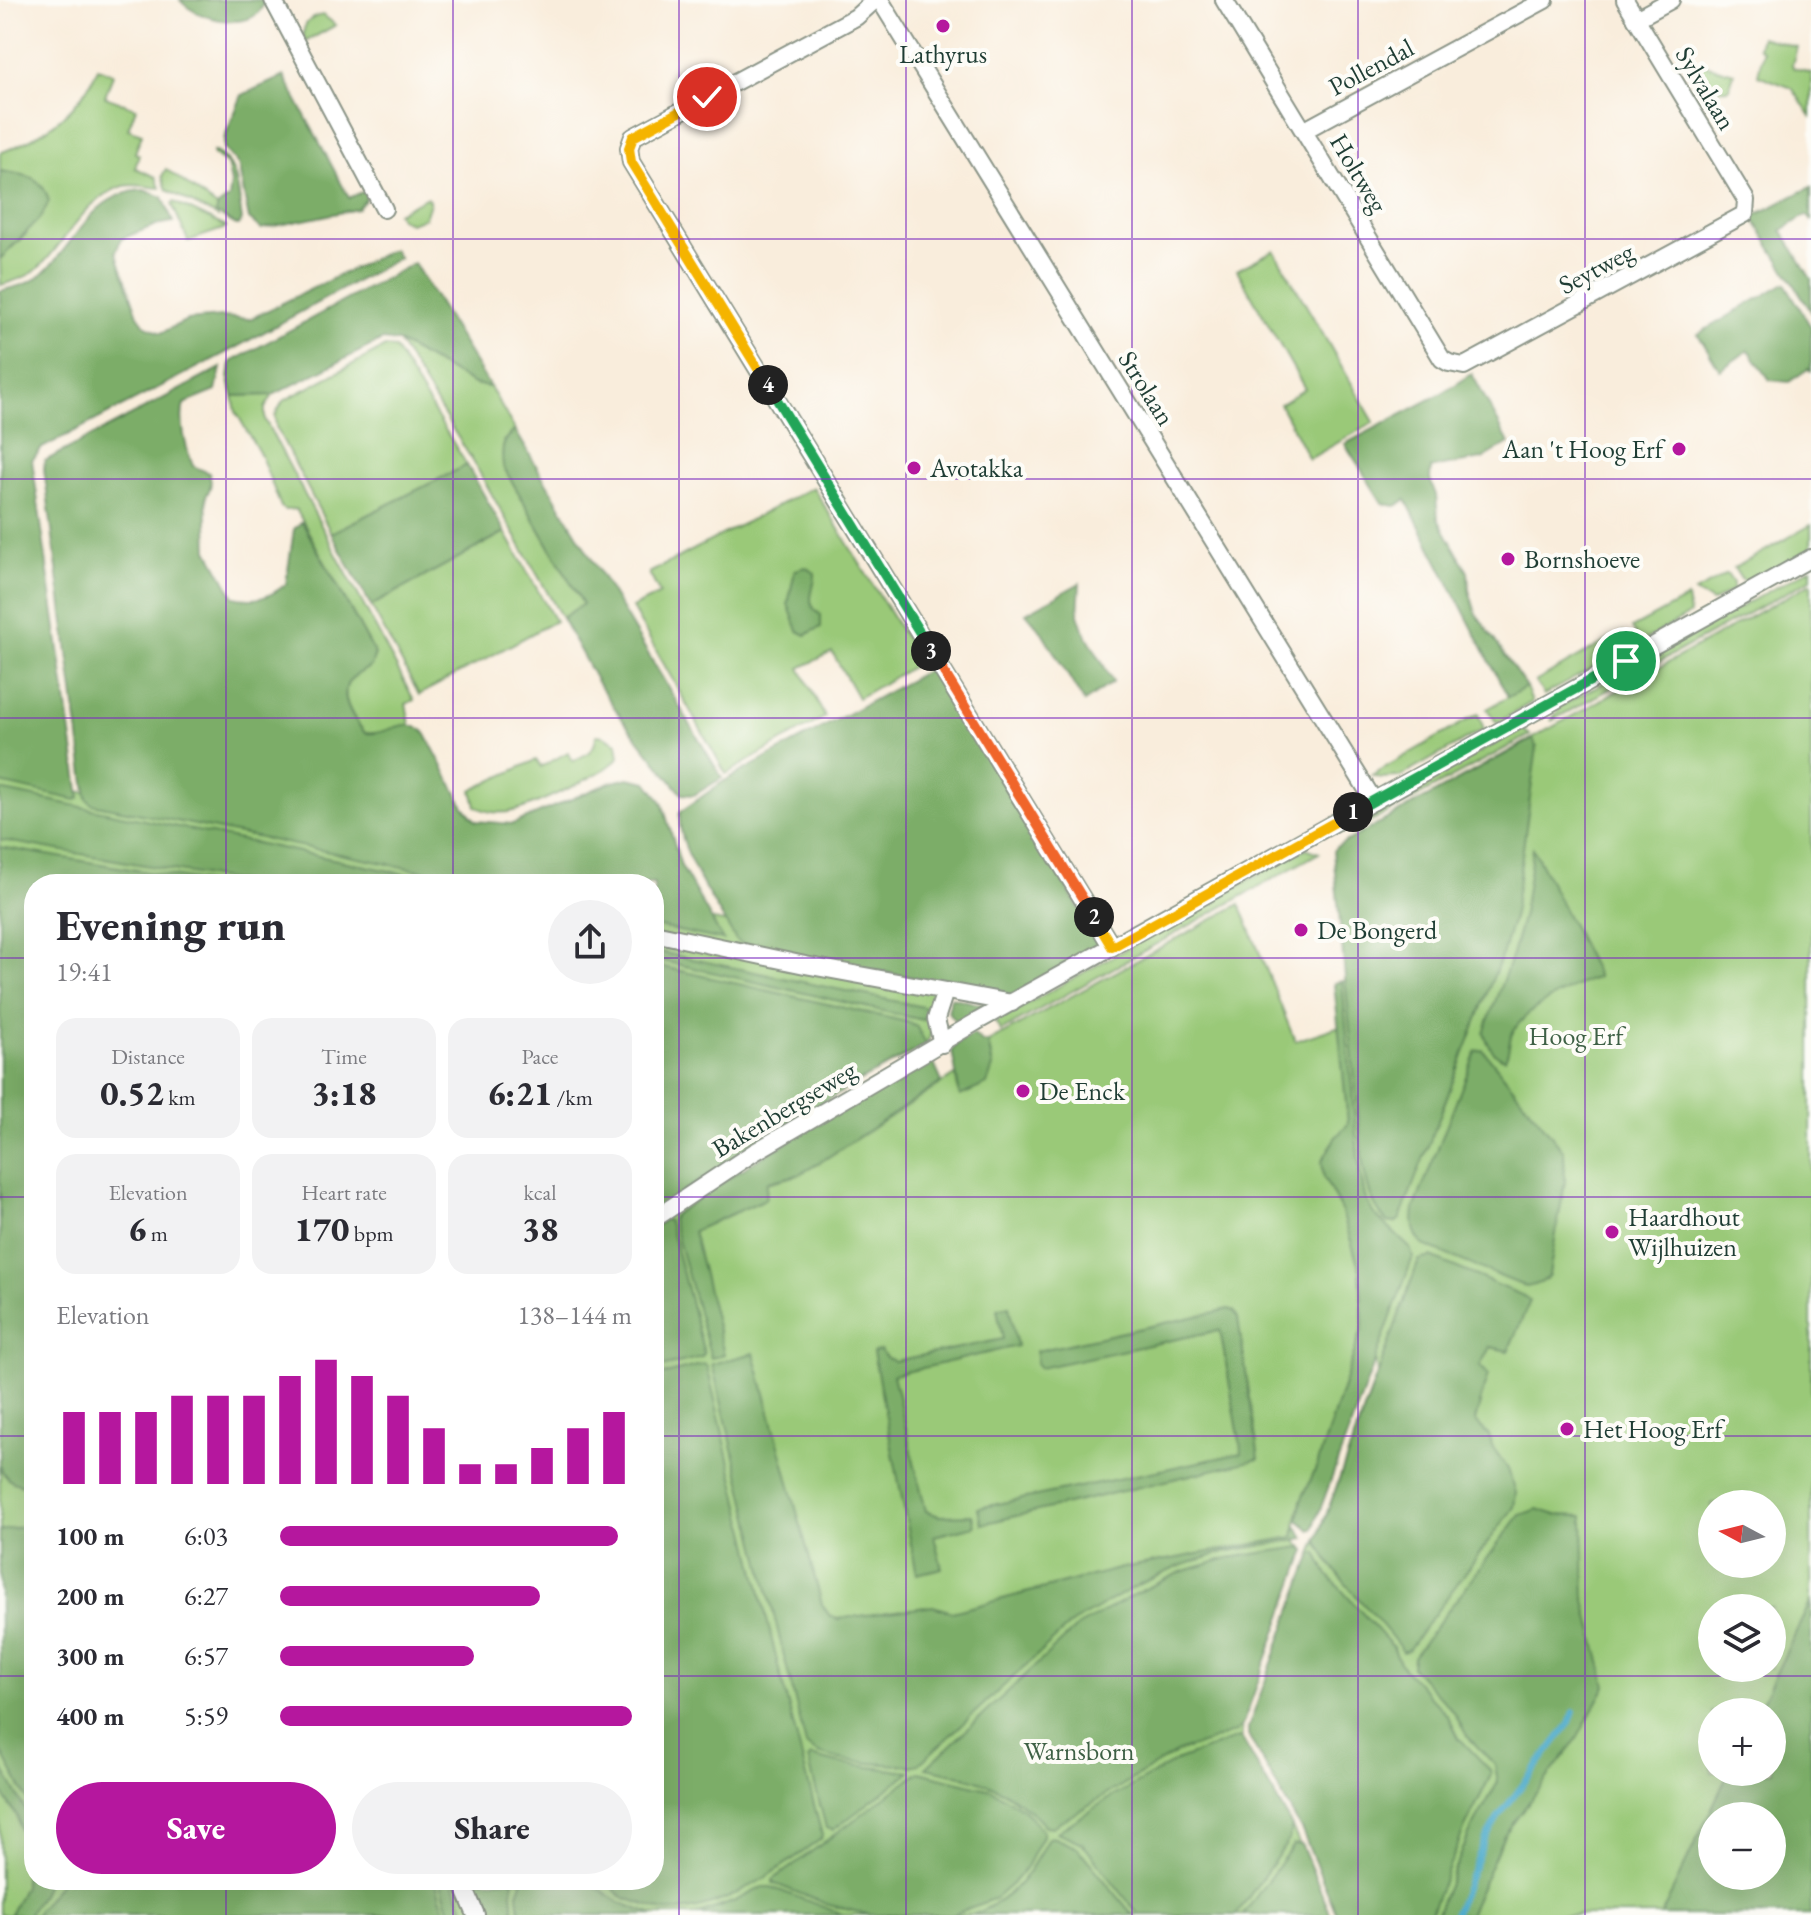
<!DOCTYPE html>
<html lang="en">
<head>
<meta charset="utf-8">
<style>
	:root { --surface:#fff; --page:#f2f2f3; --text:#2b2b33; --muted:#7c7c81; --accent:#b5179e }
	body { margin:0; font-family:"EB Garamond",serif; background:var(--page); color:var(--text); height:100vh; display:flex; flex-direction:column; font-size:30px; white-space:nowrap }
	* { box-sizing:border-box; margin:0 }
	p { font-size:26px; color:var(--muted) }
	.icon { flex:none; width:44px; height:44px; fill:none; stroke:currentColor; stroke-width:2; stroke-linecap:round; stroke-linejoin:round }
	.map { position:relative; flex:1; overflow:hidden }
	.sheet { position:absolute; left:24px; top:874px; width:640px; height:1016px; display:flex; flex-direction:column; background:var(--surface); border-radius:32px; box-shadow:0 8px 32px #0002 }
	.sheet>* { flex:none }
	.needle { width:52px; rotate:277deg }
	.buttons { position:absolute; left:1698px; top:1490px; display:grid; gap:16px }
	.buttons a { display:grid; place-items:center; width:88px; height:88px; border-radius:50%; background:var(--surface); box-shadow:0 8px 32px #0002; font-size:40px }
	.pin { position:absolute; display:grid; place-items:center; width:68px; height:68px; color:#fff; margin:-34px; border:4px solid #fff; border-radius:50%; box-shadow:0 2px 8px #0007 }
	.km { position:absolute; width:40px; height:40px; margin:-20px; border-radius:50%; background:#222; color:#fff; font-size:22px; line-height:40px; text-align:center }
	.round { display:grid; place-items:center; flex:none; width:84px; height:84px; border-radius:42px; background:var(--page) }
	.head { display:flex; align-items:center; justify-content:space-between; height:136px; padding:0 32px }
	h1 { font-size:44px; font-weight:800; line-height:60px }
	.stats { display:grid; grid-template-columns:repeat(3,1fr); gap:12px; height:136px; padding:8px 32px }
	.stats div { display:grid; align-content:center; border-radius:20px; background:var(--page); text-align:center }
	.stats b { font-size:34px; font-weight:800 }
	.stats small { font-size:22px; font-weight:400 }
	.stats p { font-size:22px }
	.chart { height:224px; padding:16px 32px }
	.chart p { display:flex; justify-content:space-between }
	.chart svg { width:100%; height:144px; margin-top:8px; stroke:var(--accent); stroke-width:6 }
	.cta { display:flex; gap:16px; margin-top:auto; padding:16px 32px }
	.cta a { flex:1; height:92px; border-radius:48px; background:var(--accent); color:#fff; font-size:32px; font-weight:800; line-height:92px; text-align:center }
	.cta a+a { background:var(--page); color:var(--text) }
	ul { padding:0 32px; list-style:none; font-size:26px }
	li { display:grid; grid-template-columns:128px 96px 1fr; align-items:center; height:60px }
	li i { height:20px; border-radius:10px; background:var(--accent) }
	.map>svg:first-child { display:block }
</style>
</head>
<body>
<div class="map">
<svg width="1811" height="1915" viewBox="0 0 1811 1915">
	<rect width="100%" height="100%" fill="#fdfcf7"/>
	<filter id="ink" filterUnits="userSpaceOnUse"><feTurbulence type="fractalNoise" baseFrequency=".0125" numOctaves="2"/><feDisplacementMap in="SourceGraphic" scale="16" xChannelSelector="R" yChannelSelector="G"/><feConvolveMatrix kernelMatrix="1 2 1 2 8 2 1 2 1" color-interpolation-filters="sRGB"/></filter>
	<filter id="wash" filterUnits="userSpaceOnUse"><feTurbulence type="fractalNoise" baseFrequency=".006" numOctaves="4" result="noise"/><feDisplacementMap in="SourceGraphic" scale="32" xChannelSelector="R" yChannelSelector="G"/><feGaussianBlur stdDeviation="1.8" result="paint"/><feColorMatrix in="noise" values="0 0 0 0 0 0 0 0 0 0 0 0 0 0 0 0 0 1.4 0 .05"/><feComposite in="paint" operator="in"/></filter>
	<g filter="url(#wash)">
		<rect width="100%" height="100%" fill="#f9eddc"/>
		<g fill="#9ac978" stroke="#5c8356" stroke-width="2" fill-rule="evenodd">
			<path d="M323 15 336 25 305 42C300 27 308 17 323 15Z"/>
			<path d="M1761 37 1797 47 1792 65 1794 68 1811 73V116L1792 88 1758 75 1763 51 1758 47Z"/>
			<path d="M1689 60 1734 73 1729 89C1705 91 1689 86 1689 60Z"/>
			<path d="M98 68 113 74 105 97 136 108 128 129 142 134 135 153 139 155 135 168 156 177 160 188C149 188 137 183 124 186 82 198 66 245 35 271 26 278 13 281 1 285L0 259 27 233 24 175 0 171V153C43 137 79 112 98 68Z"/>
			<path d="M166 169 217 207 218 217 167 190 162 176Z"/>
			<path d="M427 197 430 203 425 218 410 223 400 218 397 213Z"/>
			<path d="M174 202 226 227V228L188 241 172 204Z"/>
			<path d="M1274 250 1374 422 1309 459 1280 404 1305 389 1237 270Z"/>
			<path d="M398 342 474 384 490 387 515 430 503 441V466L583 604 562 618 474 463Z"/>
			<path d="M385 347 395 349 467 465 331 533 276 427 275 416 283 401Z"/>
			<path d="M273 395 265 408V420L414 700 406 704 410 724 378 735 365 733C355 721 337 696 350 680 354 675 365 670 371 666L375 654 296 509 286 510 281 507 261 456 236 412 233 396Z"/>
			<path d="M0 479 78 791 535 884H34V1880H654V908L957 969 928 1041 816 1103 759 1141 693 1231 761 1201 767 1183 798 1175 819 1163 955 1075 960 1096 993 1067 988 1042 1240 904 1295 1041 1340 1026 1334 983 1347 981 1337 847 1811 583V1915H1337L1312 1554 1377 1374 1349 1125 1324 1178 1342 1212 1360 1270 1363 1326 1317 1466 1301 1501 1293 1537 1306 1550 1241 1726 1242 1739 1292 1827 1330 1915H0ZM1712 1504H1772V1564H1712ZM1712 1608H1772V1668H1712ZM1712 1712H1772V1772H1712ZM1712 1816H1772V1876H1712Z"/>
			<path d="M813 487 920 662 858 698 832 652 800 668 825 717 726 774 632 608 660 594 649 573Z"/>
			<path d="M1811 525V548L1747 583 1741 579 1734 568Z"/>
			<path d="M505 532 555 621 419 695 371 606Z"/>
			<path d="M1811 568V579L1551 721 1561 706Z"/>
			<path d="M1727 574 1733 583V590L1712 602 1695 592Z"/>
			<path d="M1687 598 1690 614 1643 641 1637 637 1632 628Z"/>
			<path d="M1623 632 1627 640V649L1544 695 1535 682Z"/>
			<path d="M1526 687 1532 702 1497 723 1487 709Z"/>
			<path d="M1478 714 1484 729 1400 777 1381 778 1372 775Z"/>
			<path d="M1522 729 1530 735 1367 824 1363 816Z"/>
			<path d="M596 735 604 736 617 743 619 757C611 771 531 807 513 811 501 814 486 813 476 806L472 790 536 760 541 767 568 752 573 761C587 754 595 752 596 735Z"/>
			<path d="M1306 848 1319 853 1001 1031 995 1022Z"/>
		</g>
		<g fill="#7bad68" stroke="#4d754e" stroke-width="2" fill-rule="evenodd">
			<path d="M180 0H264C260 34 196 21 180 0Z"/>
			<path d="M284 76 349 198 364 191 367 198 357 209 261 229 249 219 238 164 224 149V139L242 95Z"/>
			<path d="M213 151C240 162 238 194 242 220L239 225H236L216 213 218 206 229 198 231 183 227 164 213 155Z"/>
			<path d="M0 171C25 176 41 173 49 201L42 216 0 259Z"/>
			<path d="M1811 187V220L1807 215 1782 230 1811 279V311L1752 217Z"/>
			<path d="M144 190 163 197 173 222 156 225 121 239 116 252 138 315 146 326 161 333 187 320 221 317 250 319 393 249 399 258 235 348 42 448 32 460 80 797 76 800 0 783V291C14 287 30 284 41 275 76 245 89 193 144 190Z"/>
			<path d="M414 263 490 387 474 384 398 342 382 340 273 395 233 396 229 380 231 362Z"/>
			<path d="M1785 283 1811 327V371L1808 369 1789 382 1770 380 1749 350 1720 370 1698 334Z"/>
			<path d="M221 368 216 391 184 404C179 421 186 449 193 466L209 473C212 481 211 489 206 496L208 550 234 597C255 602 269 598 286 584L294 529 302 522 375 654 371 666C365 670 354 675 350 680 337 696 355 721 365 733 391 736 400 715 424 731L464 807 476 821 513 824 609 783 628 778 647 782 662 802 681 866 723 940 654 926V884H487L92 804 87 799 44 469 45 461Z"/>
			<path d="M1472 374 1509 443 1482 459 1431 468 1430 479 1436 495 1438 519 1468 572 1469 590 1476 613 1526 687 1508 697 1406 500 1396 506 1383 504 1345 444 1446 391Z"/>
			<path d="M515 430 722 778 694 795 682 794 623 720 597 682 562 618 583 604 503 466C501 448 502 442 515 430Z"/>
			<path d="M467 465 505 532 371 606 331 533Z"/>
			<path d="M806 567 815 573C816 590 802 602 821 615V627L806 635 798 631 788 604 795 570Z"/>
			<path d="M1080 583 1078 614 1083 629 1113 682 1084 702 1042 632 1026 613Z"/>
			<path d="M930 669 935 671 1096 936 1097 947 1011 996 746 946 736 940C717 907 676 851 680 812L724 781Z"/>
			<path d="M1533 739 1537 747 1514 914 1503 952 1400 1219 1395 1223 1387 1222C1371 1205 1368 1188 1363 1166L1333 851 1336 847Z"/>
			<path d="M0 790 453 884H254L0 840Z"/>
			<path d="M0 847 218 884H34V1487C17 1484 5 1483 0 1465Z"/>
			<path d="M1533 848 1598 977C1571 987 1524 1008 1512 1034 1508 1043 1510 1051 1505 1059 1493 1056 1487 1043 1484 1032L1512 955 1523 914Z"/>
			<path d="M654 951 923 1007 928 1010 923 1020 909 1017 654 959Z"/>
			<path d="M654 965 907 1022 916 1026 927 1045C832 1093 743 1152 654 1211Z"/>
			<path d="M1342 981 1359 1166 1365 1197 1373 1213 1410 1248 1413 1257 1313 1529 1310 1530 1298 1520 1301 1501 1317 1466 1363 1326 1360 1270 1342 1212 1324 1178 1322 1161 1335 1138 1348 1124 1334 983Z"/>
			<path d="M951 997 987 1006V1007L956 1022 948 1012Z"/>
			<path d="M973 1034 982 1042H988L993 1067 987 1084 960 1096 952 1051 956 1044Z"/>
			<path d="M1483 1050 1564 1151 1565 1181 1549 1275C1543 1284 1536 1285 1526 1287L1423 1245C1413 1233 1412 1224 1414 1209L1476 1051Z"/>
			<path d="M927 1061 934 1064 942 1082 819 1163 798 1175 767 1182 766 1198 761 1201 693 1231 724 1354 711 1358 672 1219 675 1214 755 1161Z"/>
			<path d="M665 1219 669 1222 704 1353 702 1357 654 1369V1227Z"/>
			<path d="M1431 1257 1524 1296 1530 1301 1508 1351 1490 1347 1480 1366 1488 1374 1475 1421 1489 1435 1492 1446 1508 1469 1516 1493 1514 1507 1408 1650 1403 1652C1377 1613 1337 1583 1317 1541L1419 1260Z"/>
			<path d="M1009 1306 1017 1346 893 1375 926 1511 939 1516 972 1515 975 1526 934 1536 942 1568 917 1574 873 1352 880 1350 887 1358 895 1361 1003 1339 997 1309Z"/>
			<path d="M1229 1309 1234 1311 1238 1318 1259 1459 982 1524 978 1508 1242 1453 1220 1330 1040 1368 1036 1363V1351Z"/>
			<path d="M754 1353 822 1604 829 1615 837 1619 933 1606 952 1612 1122 1568 1293 1537 1296 1526 1305 1538 1224 1552 1180 1566 1140 1584 1072 1623 919 1764 912 1766C884 1763 826 1764 806 1745L712 1364Z"/>
			<path d="M704 1364 707 1366 778 1666 822 1835 821 1839C778 1870 720 1915 664 1911 656 1909 647 1905 640 1903 629 1899 619 1898 614 1888L619 1880H654V1377Z"/>
			<path d="M1537 1509 1556 1515 1583 1516 1585 1600 1606 1686 1577 1739 1504 1835 1469 1915H1436L1471 1830 1498 1782 1495 1765 1467 1736 1453 1711 1412 1667 1413 1657 1520 1515Z"/>
			<path d="M34 1524V1811L0 1749V1531Z"/>
			<path d="M1301 1547 1306 1550 1242 1726 1236 1732 1176 1753 1052 1827 1045 1826C1008 1785 979 1779 926 1768L1077 1627 1143 1590 1181 1572 1228 1558Z"/>
			<path d="M1317 1553 1328 1575 1393 1647 1401 1665 1448 1716 1459 1738 1490 1770 1491 1775 1465 1827 1430 1915H1337L1302 1831 1248 1735V1728L1312 1554Z"/>
			<path d="M1811 1601V1915H1661L1729 1772H1772V1712H1757ZM1712 1816H1772V1876H1712Z"/>
			<path d="M1238 1738 1242 1739 1292 1826 1289 1840 1236 1915H1139L1082 1843 1057 1832 1108 1799 1178 1760Z"/>
			<path d="M811 1756 838 1763 910 1772 833 1830 826 1828 808 1759Z"/>
			<path d="M0 1763 34 1826V1880H47L41 1895 28 1915H10L24 1886 25 1849 17 1816 0 1789Z"/>
			<path d="M919 1772 992 1790 1022 1808 1042 1830V1836L1026 1867 1012 1884 996 1898 952 1915H871L829 1905 773 1883V1880Z"/>
			<path d="M1052 1837 1078 1848 1133 1915H972C1014 1898 1028 1877 1048 1838Z"/>
			<path d="M1301 1844 1331 1915H1243L1293 1845Z"/>
			<path d="M62 1880H435L446 1915H35Z"/>
			<path d="M440 1880H452L467 1915H451Z"/>
			<path d="M469 1880H514L512 1892 514 1915H483Z"/>
			<path d="M523 1880H586L621 1903 654 1915H520L518 1893Z"/>
			<path d="M763 1887H771L844 1915H696L733 1902Z"/>
		</g>
		<g fill="none" stroke-linecap="round" stroke-linejoin="round">
			<path stroke="#4dabcb" stroke-width="6" d="M1454 1915 1485 1840 1499 1816 1569 1724 1574 1712"/>
		</g>
	</g>
	<g filter="url(#ink)">
		<g fill="none" stroke-linecap="round" stroke-linejoin="round">
			<defs>
				<g id="street">
					<path d="M273 0 384 209"/>
					<path d="M875 0 856 17 633 137 629 148 631 162 1112 947"/>
					<path d="M880 0 1374 801"/>
					<path d="M1224 0 1442 359 1449 363 1464 366 1745 214 1746 200 1625 0"/>
					<path d="M1636 19 1671 0"/>
					<path d="M1305 130 1545 0"/>
					<path d="M654 933 805 965 1012 1003"/>
					<path d="M942 1044 936 1019 945 991"/>
					<path d="M654 1219 753 1153 976 1022 1811 558"/>
					<path d="M461 1880 476 1915"/>
				</g>
			</defs>
			<use href="#street" stroke="#8c9588" stroke-width="20"/>
			<use href="#street" stroke="#fff" stroke-width="16"/>
		</g>
	</g>
	<g fill="none" stroke-linecap="round" stroke-linejoin="round" filter="url(#ink)">
		<defs>
			<path id="split-1" d="M1353 812 1626 661"/>
			<path id="split-2" d="M1094 917 1112 947 1353 812"/>
			<path id="split-3" d="M931 651 1094 917"/>
			<path id="split-4" d="M768 385 931 651"/>
			<path id="split-5" d="M707 97 633 137 629 148 631 162 768 385"/>
		</defs>
		<use href="#split-1" stroke="#fff" stroke-width="16"/>
		<use href="#split-2" stroke="#fff" stroke-width="16"/>
		<use href="#split-3" stroke="#fff" stroke-width="16"/>
		<use href="#split-4" stroke="#fff" stroke-width="16"/>
		<use href="#split-5" stroke="#fff" stroke-width="16"/>
		<use href="#split-1" stroke="#22a559" stroke-width="10"/>
		<use href="#split-2" stroke="#f5b400" stroke-width="10"/>
		<use href="#split-3" stroke="#f0652b" stroke-width="10"/>
		<use href="#split-4" stroke="#22a559" stroke-width="10"/>
		<use href="#split-5" stroke="#f5b400" stroke-width="10"/>
	</g>
	<path fill="none" stroke="#7b2cbf" stroke-width="2" stroke-opacity="0.55" d="M226 0V884M453 0V884M679 0V1915M906 0V1915M1132 0V1915M1358 0V1915M1585 0V1915M0 239H1811M0 479H1811M0 718H1811M0 958H34M654 958H1811M0 1197H34M654 1197H1811M0 1436H34M654 1436H1811M0 1676H34M654 1676H1811M226 1880V1915M453 1880V1915"/>
	<g fill="#b5179e" stroke="#fdfcf7" stroke-width="3">
		<circle cx="943" cy="26" r="8"/>
		<circle cx="1679" cy="449" r="8"/>
		<circle cx="914" cy="468" r="8"/>
		<circle cx="1508" cy="559" r="8"/>
		<circle cx="1301" cy="930" r="8"/>
		<circle cx="1023" cy="1091" r="8"/>
		<circle cx="1612" cy="1232" r="8"/>
		<circle cx="1567" cy="1429" r="8"/>
	</g>
	<g text-anchor="middle" dominant-baseline="central" stroke-width="8" stroke-linejoin="round" paint-order="stroke">
		<g font-size="26" fill="#1f3d34" stroke="#fdfcf7" text-anchor="start">
			<text x="943" y="54" text-anchor="middle">Lathyrus</text>
			<text x="1663" y="449" text-anchor="end">Aan 't Hoog Erf</text>
			<text x="930" y="468">Avotakka</text>
			<text x="1524" y="559">Bornshoeve</text>
			<text x="1317" y="930">De Bongerd</text>
			<text x="1039" y="1091">De Enck</text>
			<text x="1628" y="1217">Haardhout<tspan x="1628" dy="30">Wijlhuizen</tspan></text>
			<text x="1583" y="1429">Het Hoog Erf</text>
		</g>
		<g font-size="26" fill="#1f3d34" stroke="#fdfcf7">
			<text transform="translate(1371 67) rotate(-28)">Pollendal</text>
			<text transform="translate(1706 88) rotate(59)">Sylvalaan</text>
			<text transform="translate(1359 173) rotate(59)">Holtweg</text>
			<text transform="translate(1596 268) rotate(-28)">Seytweg</text>
			<text transform="translate(1147 388) rotate(58)">Strolaan</text>
			<text transform="translate(784 1109) rotate(-31)">Bakenbergseweg</text>
		</g>
		<g font-size="26" fill="#3e6045" stroke="#fdfcf7">
			<text x="1576" y="1036">Hoog Erf</text>
			<text x="1079" y="1751">Warnsborn</text>
		</g>
	</g>
</svg>
<div class="buttons">
<a><svg class="needle" viewBox="-14 -14 28 28"><path d="M0-13l5 13h-10z" fill="#e53935"/><path d="M0 13l5-13h-10z" fill="#7c7c81"/></svg></a>
<a><svg class="icon" aria-label="layers" viewBox="0 0 24 24"><path d="M12 4l9 5-9 5-9-5zM3 14l9 5 9-5"/></svg></a>
<a>+</a>
<a>−</a>
</div>
<div class="pin" style="left:1626px;top:661px;background:#1e9e55"><svg class="icon" aria-label="arrive" viewBox="0 0 24 24"><path d="M6 21V4h12l-3 4 3 4H6"/></svg></div>
<div class="pin" style="left:707px;top:97px;background:#d93025"><svg class="icon" aria-label="check" viewBox="0 0 24 24"><path d="M5 12l5 5 9-10"/></svg></div>
<b class="km" style="left:1353px;top:812px">1</b>
<b class="km" style="left:1094px;top:917px">2</b>
<b class="km" style="left:931px;top:651px">3</b>
<b class="km" style="left:768px;top:385px">4</b>
<section class="sheet">
<div class="head"><div><h1>Evening run</h1><p>19:41</p></div><a class="round"><svg class="icon" aria-label="share" viewBox="0 0 24 24"><path d="M12 15V3M7 8l5-5 5 5M5 13v7h14v-7"/></svg></a></div>
<div class="stats">
<div><p>Distance</p><b>0.52<small> km</small></b></div>
<div><p>Time</p><b>3:18</b></div>
<div><p>Pace</p><b>6:21<small> /km</small></b></div>
</div>
<div class="stats">
<div><p>Elevation</p><b>6<small> m</small></b></div>
<div><p>Heart rate</p><b>170<small> bpm</small></b></div>
<div><p>kcal</p><b>38</b></div>
</div>
<div class="chart"><p><span>Elevation</span>138–144 m</p>
<svg viewBox="0 0 160 44" preserveAspectRatio="none"><path d="M5 44V22M15 44V22M25 44V22M35 44V17M45 44V17M55 44V17M65 44V11M75 44V6M85 44V11M95 44V17M105 44V27M115 44V38M125 44V38M135 44V33M145 44V27M155 44V22"/></svg>
</div>
<ul>
<li><b>100 m</b>6:03<i style="width:96%"></i></li>
<li><b>200 m</b>6:27<i style="width:74%"></i></li>
<li><b>300 m</b>6:57<i style="width:55%"></i></li>
<li><b>400 m</b>5:59<i style="width:100%"></i></li>
</ul>
<div class="cta"><a>Save</a><a>Share</a></div>
</section>
</div>
</body>
</html>
